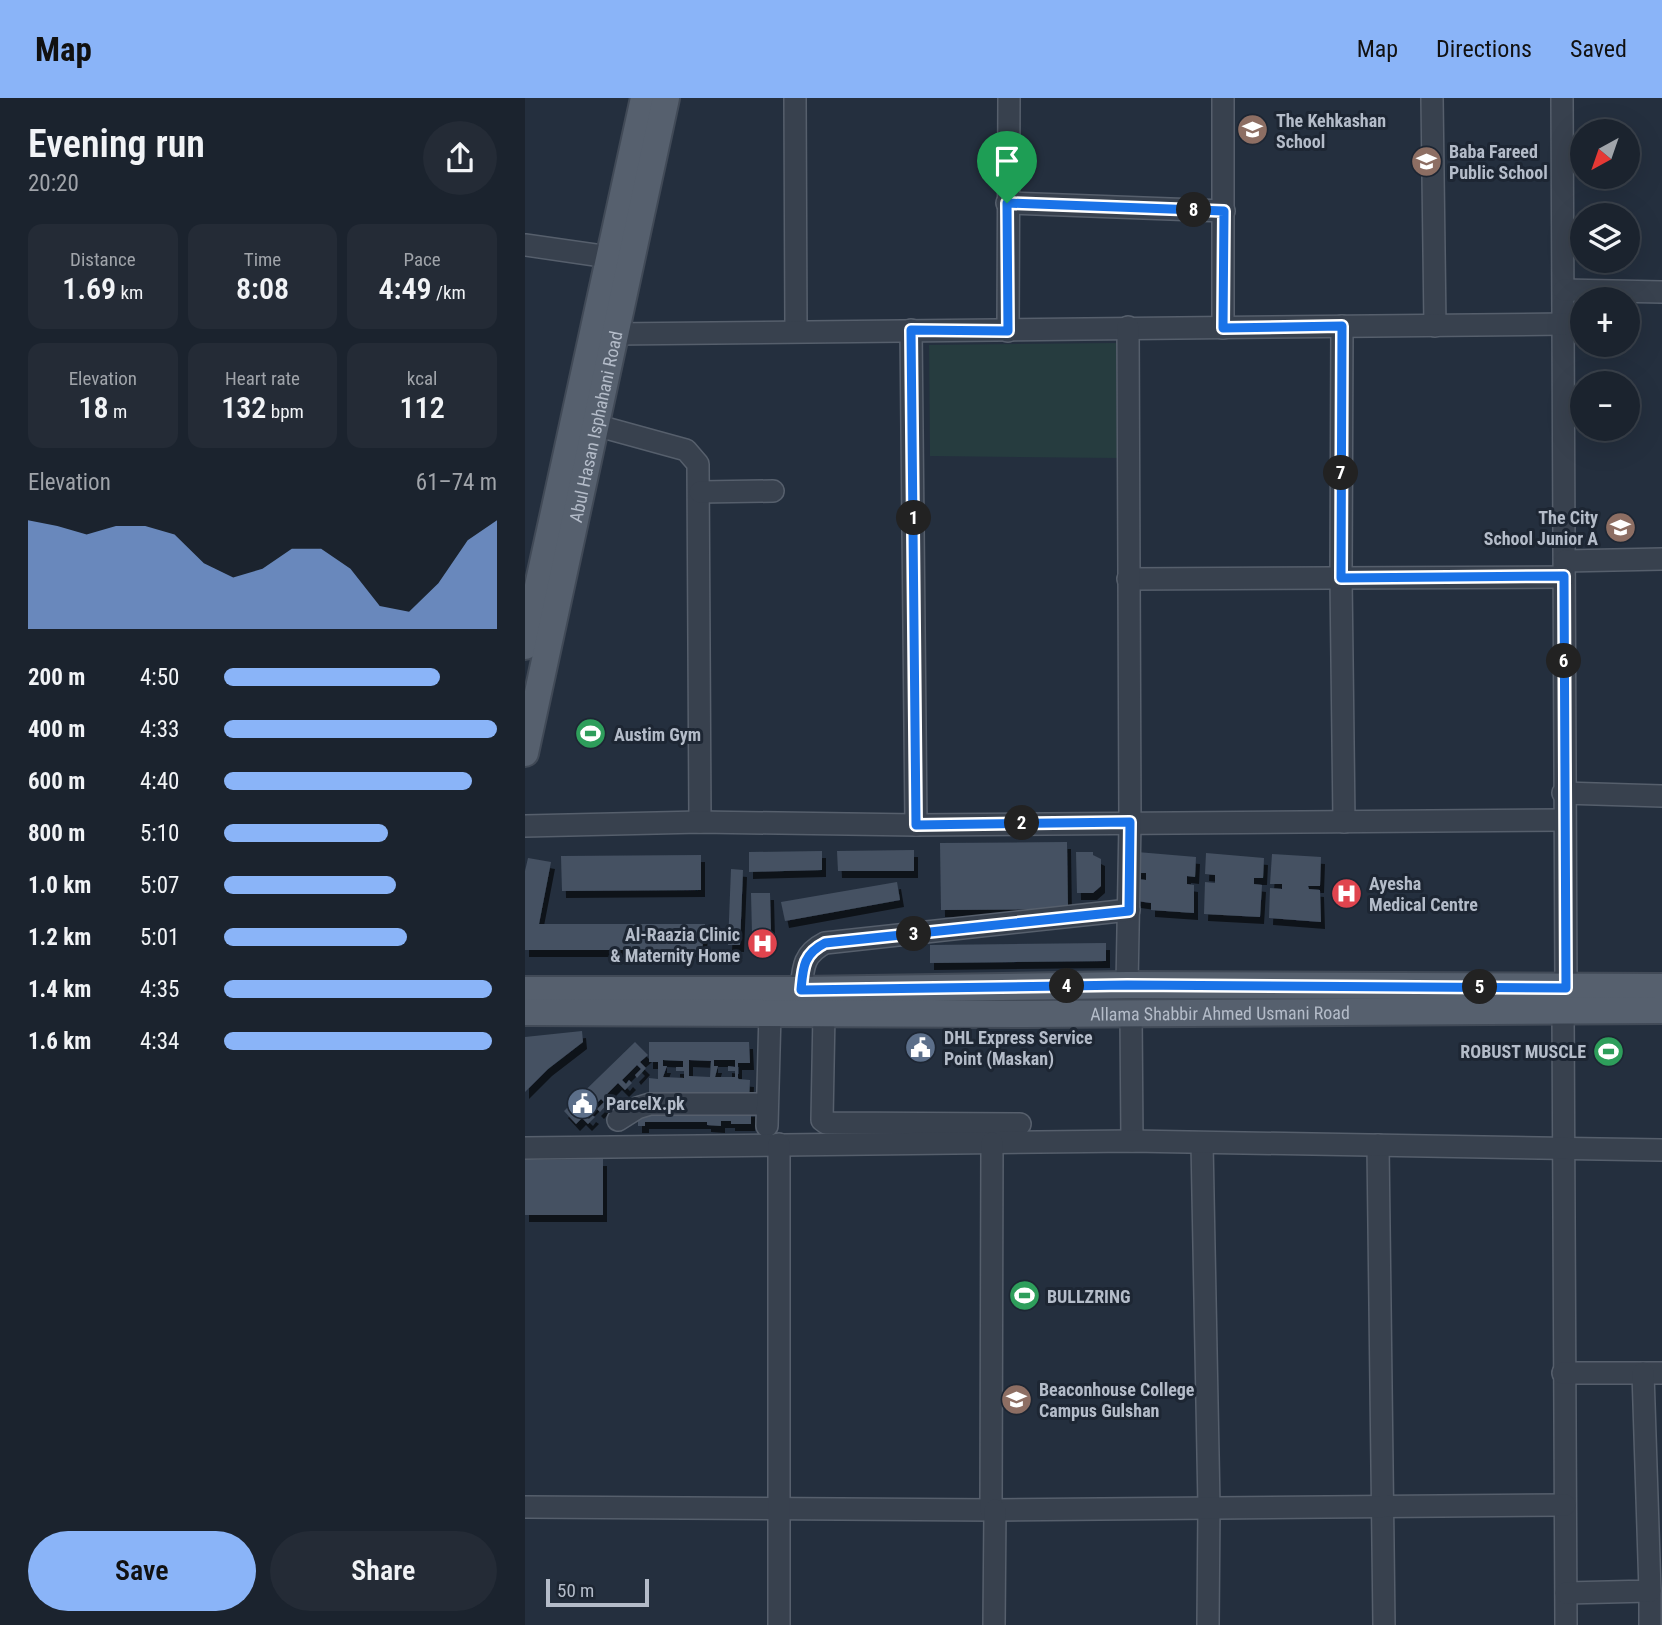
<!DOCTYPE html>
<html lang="en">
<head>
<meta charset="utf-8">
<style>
	:root { --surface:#1b232e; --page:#242b36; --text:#f1f3f6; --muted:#a0a4aa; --line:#39404a; --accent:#8ab4f8 }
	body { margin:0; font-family:"Roboto Condensed",sans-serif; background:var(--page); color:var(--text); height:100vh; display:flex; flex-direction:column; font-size:26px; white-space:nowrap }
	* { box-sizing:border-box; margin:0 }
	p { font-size:23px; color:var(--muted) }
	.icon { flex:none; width:38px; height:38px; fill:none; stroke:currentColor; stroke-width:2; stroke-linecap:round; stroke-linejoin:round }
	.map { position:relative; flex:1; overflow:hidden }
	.drawer { display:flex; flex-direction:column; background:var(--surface); width:525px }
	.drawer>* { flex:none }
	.needle { width:46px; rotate:220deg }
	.buttons { position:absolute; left:1045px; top:21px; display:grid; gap:14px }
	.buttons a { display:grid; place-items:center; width:70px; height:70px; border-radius:50%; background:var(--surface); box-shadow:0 7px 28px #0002,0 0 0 2px var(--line); font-size:35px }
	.scale { position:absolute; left:21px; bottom:18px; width:103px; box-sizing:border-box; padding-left:7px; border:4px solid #b4bcc9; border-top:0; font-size:19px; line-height:24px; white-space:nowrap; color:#b4bcc9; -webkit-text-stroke:5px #1d2633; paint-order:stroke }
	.pin { position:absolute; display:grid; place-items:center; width:60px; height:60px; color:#fff; margin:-72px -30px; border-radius:50% 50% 50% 0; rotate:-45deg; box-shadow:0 0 7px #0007 }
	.pin .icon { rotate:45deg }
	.km { position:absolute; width:35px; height:35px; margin:-18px; border-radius:50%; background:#222; color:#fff; font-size:19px; line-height:35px; text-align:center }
	.round { display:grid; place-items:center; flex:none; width:74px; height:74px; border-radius:37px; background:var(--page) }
	.headline { display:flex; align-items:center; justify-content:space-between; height:119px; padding:0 28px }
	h1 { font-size:38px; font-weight:600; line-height:52px }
	.figures { display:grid; grid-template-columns:repeat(3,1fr); gap:10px; height:119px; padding:7px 28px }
	.figures div { display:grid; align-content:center; border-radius:14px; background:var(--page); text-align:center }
	.figures b { font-size:30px; font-weight:600 }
	.figures small { font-size:19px; font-weight:400 }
	.figures p { font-size:19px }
	.chart { height:196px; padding:14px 28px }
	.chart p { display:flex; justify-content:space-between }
	.chart svg { width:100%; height:126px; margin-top:7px; fill:var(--accent); opacity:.7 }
	.primary-button { display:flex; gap:14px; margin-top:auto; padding:14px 28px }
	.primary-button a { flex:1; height:80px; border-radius:42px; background:var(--accent); color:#111; font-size:28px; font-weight:600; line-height:80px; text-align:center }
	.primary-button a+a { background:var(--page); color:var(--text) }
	ul { padding:0 28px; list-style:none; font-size:23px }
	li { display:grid; grid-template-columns:112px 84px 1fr; align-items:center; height:52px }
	li i { height:18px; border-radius:9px; background:var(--accent) }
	header { display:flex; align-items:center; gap:42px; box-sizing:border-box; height:98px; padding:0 35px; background:var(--accent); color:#111 }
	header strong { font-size:33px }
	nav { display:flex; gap:38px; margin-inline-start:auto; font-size:24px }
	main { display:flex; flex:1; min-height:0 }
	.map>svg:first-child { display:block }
</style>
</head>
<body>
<header>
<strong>Map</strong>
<nav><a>Map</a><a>Directions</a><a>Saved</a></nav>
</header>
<main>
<section class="drawer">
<div class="headline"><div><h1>Evening run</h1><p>20:20</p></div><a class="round"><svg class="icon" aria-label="share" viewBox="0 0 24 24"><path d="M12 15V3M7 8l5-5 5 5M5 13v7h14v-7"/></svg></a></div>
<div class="figures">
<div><p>Distance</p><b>1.69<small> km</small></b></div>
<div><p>Time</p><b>8:08</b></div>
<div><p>Pace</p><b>4:49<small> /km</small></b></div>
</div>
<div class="figures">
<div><p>Elevation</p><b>18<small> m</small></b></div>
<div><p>Heart rate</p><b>132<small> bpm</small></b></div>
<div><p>kcal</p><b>112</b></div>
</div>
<div class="chart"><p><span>Elevation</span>61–74 m</p>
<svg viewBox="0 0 160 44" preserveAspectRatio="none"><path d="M0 44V6L10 8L20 11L30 8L40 8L50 11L60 21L70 26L80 23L90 16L100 16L110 23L120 36L130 38L140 28L150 13L160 6V44z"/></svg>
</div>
<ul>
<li><b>200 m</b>4:50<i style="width:79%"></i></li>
<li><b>400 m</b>4:33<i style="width:100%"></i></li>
<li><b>600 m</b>4:40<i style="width:91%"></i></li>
<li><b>800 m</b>5:10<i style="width:60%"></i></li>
<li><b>1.0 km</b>5:07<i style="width:63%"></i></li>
<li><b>1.2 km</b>5:01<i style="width:67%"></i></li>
<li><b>1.4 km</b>4:35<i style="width:98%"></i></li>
<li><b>1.6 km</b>4:34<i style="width:98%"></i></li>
</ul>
<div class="primary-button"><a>Save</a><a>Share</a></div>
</section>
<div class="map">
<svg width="1137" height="1527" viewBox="0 0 1137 1527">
	<defs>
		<filter id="shadow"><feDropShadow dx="4" dy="7" stdDeviation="0" flood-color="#0009"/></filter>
	</defs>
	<rect width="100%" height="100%" fill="#242f3e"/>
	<path fill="#263c3f" d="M591 245 592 360 405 358 404 247Z"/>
	<g fill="#455162" fill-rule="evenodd" filter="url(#shadow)">
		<path d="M542 744 543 811 416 812 415 745Z"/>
		<path d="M389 752V773H313L312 753Z"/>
		<path d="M297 753V772L224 774V754Z"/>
		<path d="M551 754H568V757L576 761V788L568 795H552Z"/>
		<path d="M612 754 671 759 670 779 662 778V786L669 787V815L626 812V805L612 803V781L621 782V775H612Z"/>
		<path d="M681 755 739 760 738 780H729V786L737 787 735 819 679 816 680 784 690 785V777L680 776Z"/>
		<path d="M747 756 796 759 795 788H783L784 791 795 792 796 824 744 820 745 790 757 791V786H745Z"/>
		<path d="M176 757V792L37 793 36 758Z"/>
		<path d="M3 760 26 764 14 826H180L177 852H0V773Z"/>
		<path d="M206 771 218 772 215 847H203Z"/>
		<path d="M372 784 375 802 260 823 256 804Z"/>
		<path d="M226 795H245L246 834 227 835Z"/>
		<path d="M581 845V863L405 865V847Z"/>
		<path d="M57 933 58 944 23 971 0 994V939Z"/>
		<path d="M110 944 123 957 115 964 121 970 112 980 110 977 116 971 112 967 97 982 101 986 104 982 107 985 100 992 93 985 79 999 84 1004 75 1014 72 1011 79 1004 76 1001 60 1017 64 1021 67 1017 70 1019 63 1026 57 1020 51 1026 39 1013Z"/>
		<path d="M124 944H224L225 965H213V981L225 982 224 1002H124V980L133 981V964H124ZM138 962 158 963V969H151V973H159V980L138 979 142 968H138ZM164 962 186 963 185 979 164 978ZM189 962H210V969L203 968V973H210V979H190L193 968H189Z"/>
		<path d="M113 1011 226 1012V1026H206V1023H196V1028L182 1027V1024H120V1028H113Z"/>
		<path d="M78 1061V1117H0V1062Z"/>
	</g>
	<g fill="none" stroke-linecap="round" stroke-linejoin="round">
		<defs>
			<g id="minor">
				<path d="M270 0 271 233"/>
				<path d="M698 0V230"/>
				<path d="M907 0 910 228"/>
				<path d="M1037 0 1041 890"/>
				<path d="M482 105 699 113"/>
				<path d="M0 147 84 159"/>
				<path d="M1039 192 1137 194"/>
				<path d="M817 228 816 480 819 724"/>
				<path d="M386 232 391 727"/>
				<path d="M483 233 484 0"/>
				<path d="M88 236 1039 226"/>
				<path d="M70 327 161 352 173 366 175 724"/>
				<path d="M175 394 248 393"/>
				<path d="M1040 463 1137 461"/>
				<path d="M603 481 1039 479"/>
				<path d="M1038 695 1137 698"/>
				<path d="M0 728 175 724 391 727 1039 722"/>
				<path d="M602 887 605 724 603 229"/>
				<path d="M276 892C278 870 278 856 300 845L604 812"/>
				<path d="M1038 911 1041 1527"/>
				<path d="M299 915 297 1022 301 1025 495 1026"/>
				<path d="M606 916 607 1043"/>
				<path d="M93 1022 112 1010 125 1006H242"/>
				<path d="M242 1028 245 915"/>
				<path d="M677 1045 684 1408 683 1527"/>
				<path d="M853 1047 859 1527"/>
				<path d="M0 1050 607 1043 1137 1052"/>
				<path d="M1038 1275H1137"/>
				<path d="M0 1409 470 1412 1040 1407"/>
				<path d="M466 1412 467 1045"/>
				<path d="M1125 1493V1527"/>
				<path d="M1041 1495 1125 1493 1118 1275"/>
				<path d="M254 1527V1046"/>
				<path d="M469 1527 470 1412"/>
			</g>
			<g id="major">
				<path d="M0 548 119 0"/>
				<path id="s1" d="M0 655 141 0"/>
				<path d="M0 892H276L602 887 1137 889"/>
				<path id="s2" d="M0 914 502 916 1137 912"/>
			</g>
		</defs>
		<use href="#minor" stroke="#565f6c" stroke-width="24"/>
		<use href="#major" stroke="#414a57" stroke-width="30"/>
		<use href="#minor" stroke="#38414e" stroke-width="21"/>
		<use href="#major" stroke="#56606e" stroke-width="26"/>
	</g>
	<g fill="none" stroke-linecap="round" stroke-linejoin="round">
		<defs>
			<path id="route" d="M482 105 699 113 698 230 817 228 816 480 1039 478 1041 890 602 887 276 892C278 870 278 856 300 845L604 813 605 724 391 727 386 232 483 233Z"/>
		</defs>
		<use href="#route" stroke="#fff" stroke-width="14"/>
		<use href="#route" stroke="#1a73e8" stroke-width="9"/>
	</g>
	<defs>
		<symbol id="school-disc" viewBox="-11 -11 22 22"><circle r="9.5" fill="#8d6e63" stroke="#1d2633"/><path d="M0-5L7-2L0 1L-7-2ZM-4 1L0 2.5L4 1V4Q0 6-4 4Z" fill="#fff"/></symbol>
		<symbol id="stadium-disc" viewBox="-11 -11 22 22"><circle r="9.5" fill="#2e9e5b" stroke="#1d2633"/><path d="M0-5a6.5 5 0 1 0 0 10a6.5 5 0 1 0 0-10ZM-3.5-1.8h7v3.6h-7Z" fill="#fff"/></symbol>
		<symbol id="hospital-disc" viewBox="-11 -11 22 22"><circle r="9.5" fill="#e0444e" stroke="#1d2633"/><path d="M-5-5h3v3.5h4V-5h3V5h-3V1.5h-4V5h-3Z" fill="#fff"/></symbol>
		<symbol id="civic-disc" viewBox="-11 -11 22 22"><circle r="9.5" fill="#5c6f8a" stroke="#1d2633"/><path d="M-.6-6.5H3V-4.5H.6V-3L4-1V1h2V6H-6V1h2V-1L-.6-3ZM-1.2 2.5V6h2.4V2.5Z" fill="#fff"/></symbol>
		<symbol id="university-disc" viewBox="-11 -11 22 22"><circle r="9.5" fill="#8d6e63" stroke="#1d2633"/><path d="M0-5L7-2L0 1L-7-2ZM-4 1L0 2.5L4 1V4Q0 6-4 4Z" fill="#fff"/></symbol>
	</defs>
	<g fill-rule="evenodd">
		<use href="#school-disc" x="710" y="14" width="35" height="35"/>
		<use href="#school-disc" x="884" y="46" width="35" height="35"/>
		<use href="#school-disc" x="1078" y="412" width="35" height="35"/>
		<use href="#stadium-disc" x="48" y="618" width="35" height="35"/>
		<use href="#hospital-disc" x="804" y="778" width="35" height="35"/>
		<use href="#hospital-disc" x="220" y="828" width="35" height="35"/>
		<use href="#civic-disc" x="378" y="932" width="35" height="35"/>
		<use href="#stadium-disc" x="1066" y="936" width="35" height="35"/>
		<use href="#civic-disc" x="40" y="988" width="35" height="35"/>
		<use href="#stadium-disc" x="482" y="1180" width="35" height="35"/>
		<use href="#university-disc" x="474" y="1284" width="35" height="35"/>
	</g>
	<g text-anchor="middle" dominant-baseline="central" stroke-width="6" stroke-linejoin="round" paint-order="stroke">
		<g font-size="18" font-weight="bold" fill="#b4bcc9" stroke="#1d2633" text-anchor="start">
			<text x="751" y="22">The Kehkashan<tspan x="751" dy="21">School</tspan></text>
			<text x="924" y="53">Baba Fareed<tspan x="924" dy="21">Public School</tspan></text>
			<text x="1073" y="419" text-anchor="end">The City<tspan x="1073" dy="21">School Junior A</tspan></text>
			<text x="89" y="636">Austim Gym</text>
			<text x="844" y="785">Ayesha<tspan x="844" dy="21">Medical Centre</tspan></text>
			<text x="215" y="836" text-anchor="end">Al-Raazia Clinic<tspan x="215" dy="21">&amp; Maternity Home</tspan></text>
			<text x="419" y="939">DHL Express Service<tspan x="419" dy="21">Point (Maskan)</tspan></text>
			<text x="1061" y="953" text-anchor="end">ROBUST MUSCLE</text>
			<text x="81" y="1005">ParcelX.pk</text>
			<text x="522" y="1198">BULLZRING</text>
			<text x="514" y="1291">Beaconhouse College<tspan x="514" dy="21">Campus Gulshan</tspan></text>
		</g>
		<g font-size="18" fill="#b4bcc9" stroke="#1d2633">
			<text stroke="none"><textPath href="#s1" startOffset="334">Abul Hasan Isphahani Road</textPath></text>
			<text stroke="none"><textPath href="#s2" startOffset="695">Allama Shabbir Ahmed Usmani Road</textPath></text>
		</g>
	</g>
</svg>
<div class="buttons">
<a><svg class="needle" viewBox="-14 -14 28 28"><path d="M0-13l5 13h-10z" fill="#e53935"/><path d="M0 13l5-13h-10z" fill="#a0a4aa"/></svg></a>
<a><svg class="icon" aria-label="layers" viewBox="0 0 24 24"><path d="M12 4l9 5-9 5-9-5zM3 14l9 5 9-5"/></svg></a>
<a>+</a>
<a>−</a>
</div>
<div class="scale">50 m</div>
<div class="pin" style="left:482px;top:105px;background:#1e9e55"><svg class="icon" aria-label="arrive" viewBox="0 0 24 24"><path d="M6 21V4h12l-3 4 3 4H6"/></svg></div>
<b class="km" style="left:389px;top:420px">1</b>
<b class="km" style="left:497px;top:725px">2</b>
<b class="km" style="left:389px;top:836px">3</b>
<b class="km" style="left:542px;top:888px">4</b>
<b class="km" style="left:955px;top:889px">5</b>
<b class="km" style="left:1039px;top:563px">6</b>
<b class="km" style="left:816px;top:375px">7</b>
<b class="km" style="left:669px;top:112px">8</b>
</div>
</main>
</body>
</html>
